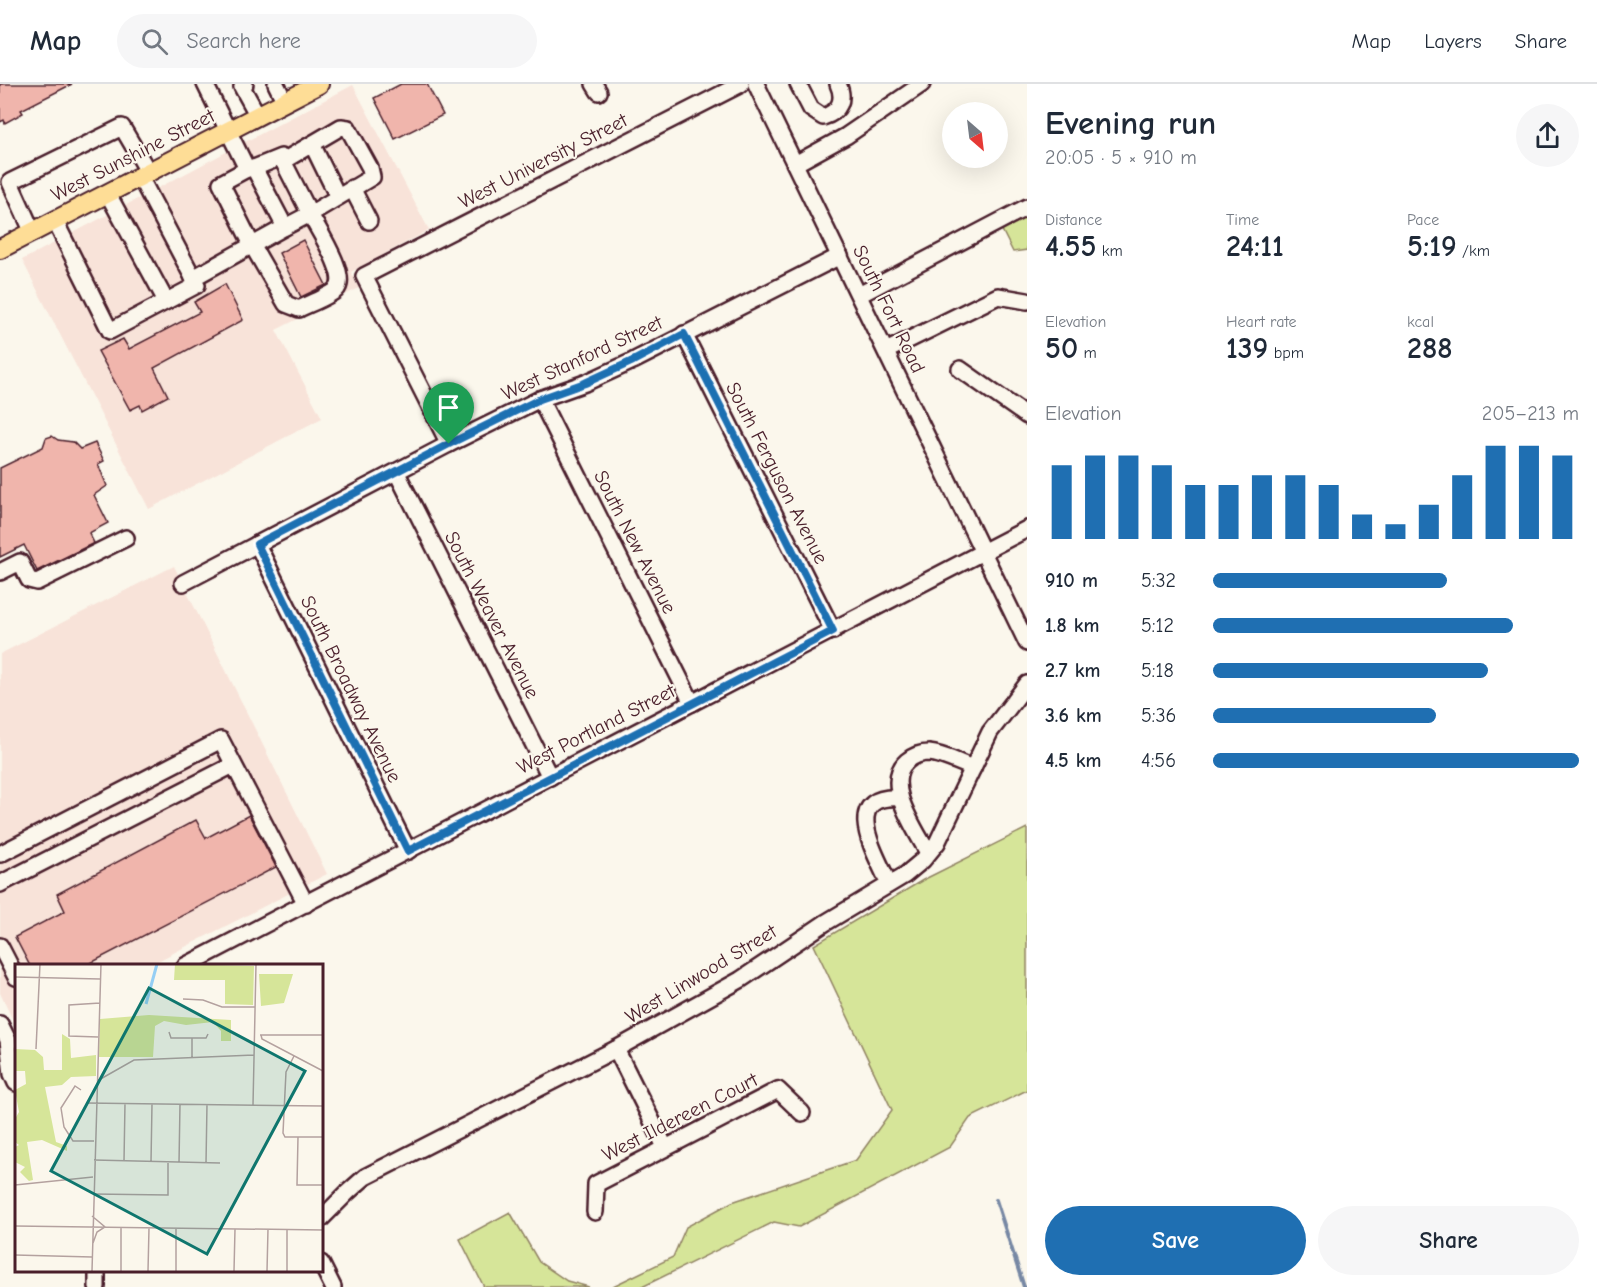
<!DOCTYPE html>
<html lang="en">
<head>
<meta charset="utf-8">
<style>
	:root { --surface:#fff; --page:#f6f6f7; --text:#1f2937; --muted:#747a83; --line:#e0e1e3; --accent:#1f6fb2 }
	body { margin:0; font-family:"Comic Neue",sans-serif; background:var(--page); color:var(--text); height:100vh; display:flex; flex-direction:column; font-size:22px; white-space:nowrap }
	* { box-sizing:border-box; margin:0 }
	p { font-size:20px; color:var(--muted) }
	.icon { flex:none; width:33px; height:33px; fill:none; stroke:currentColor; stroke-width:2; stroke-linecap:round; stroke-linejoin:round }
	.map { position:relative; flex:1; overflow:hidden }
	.panel { display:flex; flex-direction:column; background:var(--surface); width:570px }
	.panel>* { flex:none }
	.needle { width:39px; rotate:152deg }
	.buttons { position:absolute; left:942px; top:18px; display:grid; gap:12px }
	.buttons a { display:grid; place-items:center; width:66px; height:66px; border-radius:50%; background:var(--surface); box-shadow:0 6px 24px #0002; font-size:30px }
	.pin { position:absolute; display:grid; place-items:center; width:51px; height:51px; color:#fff; margin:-62px -26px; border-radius:50% 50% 50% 0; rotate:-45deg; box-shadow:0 0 6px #0007 }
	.pin .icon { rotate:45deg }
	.round { display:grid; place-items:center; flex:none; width:63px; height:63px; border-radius:32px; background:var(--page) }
	.head { display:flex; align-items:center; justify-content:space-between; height:102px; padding:0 18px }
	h1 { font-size:33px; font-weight:600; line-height:45px }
	.metrics { display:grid; grid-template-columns:repeat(3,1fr); gap:9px; height:102px; padding:6px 18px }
	.metrics div { display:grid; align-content:center }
	.metrics b { font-size:30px; font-weight:600 }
	.metrics small { font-size:16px; font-weight:400 }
	.metrics p { font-size:16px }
	.chart { height:168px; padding:12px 18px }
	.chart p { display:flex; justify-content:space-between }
	.chart svg { width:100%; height:108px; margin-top:6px; stroke:var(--accent); stroke-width:6 }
	.cta { display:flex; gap:12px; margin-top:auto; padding:12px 18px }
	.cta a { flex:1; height:69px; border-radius:36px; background:var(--accent); color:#fff; font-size:24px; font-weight:600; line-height:69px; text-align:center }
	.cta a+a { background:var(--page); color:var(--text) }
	ul { padding:0 18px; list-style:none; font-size:20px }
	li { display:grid; grid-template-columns:96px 72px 1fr; align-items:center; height:45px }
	li i { height:15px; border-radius:8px; background:var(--accent) }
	header { display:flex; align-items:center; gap:36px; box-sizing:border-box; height:84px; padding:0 30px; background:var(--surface); border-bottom:2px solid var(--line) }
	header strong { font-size:28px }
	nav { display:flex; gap:33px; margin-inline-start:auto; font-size:21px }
	.search { width:420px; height:54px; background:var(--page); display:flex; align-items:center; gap:15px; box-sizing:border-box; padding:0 21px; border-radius:33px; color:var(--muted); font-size:22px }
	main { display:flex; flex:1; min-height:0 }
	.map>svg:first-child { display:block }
</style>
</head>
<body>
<header>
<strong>Map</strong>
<div class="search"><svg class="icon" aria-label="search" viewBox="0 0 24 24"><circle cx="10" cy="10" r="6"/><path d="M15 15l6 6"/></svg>Search here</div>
<nav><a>Map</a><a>Layers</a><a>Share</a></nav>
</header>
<main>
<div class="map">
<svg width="1027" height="1203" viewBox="0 0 1027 1203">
	<rect width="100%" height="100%" fill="#fbf7ec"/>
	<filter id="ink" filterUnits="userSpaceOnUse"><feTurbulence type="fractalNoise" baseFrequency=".0167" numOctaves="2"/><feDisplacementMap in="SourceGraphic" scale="12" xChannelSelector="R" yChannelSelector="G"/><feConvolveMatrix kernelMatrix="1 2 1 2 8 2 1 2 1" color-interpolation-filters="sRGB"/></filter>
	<g filter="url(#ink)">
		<g fill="#f8e3d9">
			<path d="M353 1 429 146 351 188 359 204 276 246 322 334 149 425 22 176Z"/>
			<path d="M174 482 327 790 148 882H16V943L0 909V570Z"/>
		</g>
		<g fill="#d6e599" stroke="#908262" stroke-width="1.5">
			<path d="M1027 131V166L1013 168 1001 144Z"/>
			<path d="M1027 744V1006L970 1034 950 1063 799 1143 774 1138 642 1203H611L673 1173 686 1143 732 1118 856 1076 892 1026 814 861 923 796Z"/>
			<path d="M510 1128 539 1178 567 1197 589 1203H484L460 1155Z"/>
		</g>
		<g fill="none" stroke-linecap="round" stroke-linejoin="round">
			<path stroke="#7788a4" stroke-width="4" d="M996 1116 1024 1203"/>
		</g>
		<g fill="#f0b5ac" stroke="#4a1f2b" stroke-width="1.5">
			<path d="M0 0H72L21 26 23 29 5 39 4 36 0 38Z"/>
			<path d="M401 0H427L443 31 395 55 374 14Z"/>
			<path d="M303 156 326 201 301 213 279 169Z"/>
			<path d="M225 200 243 236 154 284 168 312 142 326 140 321 130 326 98 267 123 255 129 265 200 228 194 218Z"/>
			<path d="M52 352 58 356 73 358 80 365 95 359 104 377 98 380 107 402 94 411 108 439 89 449 94 459 37 487 24 461 0 473V384L43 363 46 354Z"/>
			<path d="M249 731 276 783 85 882H30L15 853 65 827 57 810 196 736 206 754Z"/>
		</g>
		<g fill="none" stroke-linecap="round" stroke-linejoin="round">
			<defs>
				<g id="minor">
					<path d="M245 0 242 3 258 32"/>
					<path d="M276 0 285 18"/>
					<path d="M594 0 599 8"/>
					<path d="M756 0 1027 559"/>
					<path d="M798 0 811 25 823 33C840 28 845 15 838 0"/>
					<path d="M312 60 338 113"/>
					<path d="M795 80 846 52 922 0"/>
					<path d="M254 84 281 73 310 130 372 93 370 84 348 44 341 43 283 77"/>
					<path d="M247 85 221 99 252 161 286 220 299 225C309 220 328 213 336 206 350 193 317 144 310 130L285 143"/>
					<path d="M352 104 369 137"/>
					<path d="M108 110 166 217"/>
					<path d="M55 137 110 247 197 201 140 93"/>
					<path d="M33 149 10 98 122 43 149 89"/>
					<path d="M193 194 285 143 254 84 247 85 205 0"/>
					<path d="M859 211 1027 123"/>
					<path d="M684 250 833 547"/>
					<path d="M886 267 998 212 1027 217"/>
					<path d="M960 285 1027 332"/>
					<path d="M540 315 692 619"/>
					<path d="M449 360 364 192 741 0"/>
					<path d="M397 389 550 693"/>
					<path d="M257 460 408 767"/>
					<path d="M0 488 20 478 29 496 37 498 126 454"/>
					<path d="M183 499 449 360 540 315 585 299 633 277 840 172"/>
					<path d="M928 769C916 746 882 699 907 677 914 671 921 669 929 669 943 670 959 679 973 684"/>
					<path d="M0 770 221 656 306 820"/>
					<path d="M0 800 233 681"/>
					<path d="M889 800C877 772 838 710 900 714"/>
					<path d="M0 862 16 893"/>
					<path d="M185 882 1027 445"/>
					<path d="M0 940 8 956 12 990 16 999"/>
					<path d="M616 965 665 1063"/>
					<path d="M595 1128 596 1100 778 1006 802 1029"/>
					<path d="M321 1135 348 1108 365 1093 616 965 740 896 825 839 905 791 923 776 937 759 990 648 1027 600"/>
					<path d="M321 1179 333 1203"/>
					<path d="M97 1203V1186"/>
				</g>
				<path id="major" d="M0 165 319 0"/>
			</defs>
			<use href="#minor" stroke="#4a1f2b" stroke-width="20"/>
			<use href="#major" stroke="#4a1f2b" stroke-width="22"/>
			<use href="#minor" stroke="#fbf7ec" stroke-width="15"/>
			<use href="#major" stroke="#fedd96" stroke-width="18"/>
		</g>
	</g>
	<g fill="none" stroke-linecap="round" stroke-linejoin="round" filter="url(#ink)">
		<defs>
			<path id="route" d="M684 250 833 547 408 767 257 460 449 360 540 315 585 299 633 277Z"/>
		</defs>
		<use href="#route" stroke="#fff" stroke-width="12"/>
		<use href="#route" stroke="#1f6fb2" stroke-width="8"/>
	</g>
	<g text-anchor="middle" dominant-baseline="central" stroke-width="4.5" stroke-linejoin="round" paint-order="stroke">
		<g font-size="20" fill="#4a1f2b" stroke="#fbf7ec">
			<text transform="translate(133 71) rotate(-27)">West Sunshine Street</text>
			<text transform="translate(543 77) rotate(-27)">West University Street</text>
			<text transform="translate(889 225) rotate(64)">South Fort Road</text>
			<text transform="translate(582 274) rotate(-25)">West Stanford Street</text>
			<text transform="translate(777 389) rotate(63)">South Ferguson Avenue</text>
			<text transform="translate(635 458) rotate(63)">South New Avenue</text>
			<text transform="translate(492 531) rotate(63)">South Weaver Avenue</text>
			<text transform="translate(351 605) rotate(64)">South Broadway Avenue</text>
			<text transform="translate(596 645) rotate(-27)">West Portland Street</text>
			<text transform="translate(701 890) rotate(-31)">West Linwood Street</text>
			<text transform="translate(680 1033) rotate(-27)">West Ildereen Court</text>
		</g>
	</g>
	<g transform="translate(15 880)">
		<rect width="308" height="308" fill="#fbf7ec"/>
		<path d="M160 0 239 2 238 41 210 40V16H159ZM244 10H278L269 39 246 42ZM134 51 216 56V77H206V67L198 58 171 61 149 57 140 62 138 93H84L85 55ZM47 70 55 75 56 94 81 91V112L56 113 47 121 30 123 41 178 52 182V187L27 176 12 178 18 216 14 217 5 208 10 203 0 198V183L4 181 0 178V155L4 148 0 126 11 120 10 107H0V85L20 86 28 93 29 106H47Z" fill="#d6e599"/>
		<path fill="none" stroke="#95cef4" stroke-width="3" d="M131 40 142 0"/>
		<path fill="none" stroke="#b4a19f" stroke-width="1.5" d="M0 13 85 15M168 35 188 36 207 43H240M154 68 156 74H191L193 70M245 71H308M246 71 247 75 308 107M83 73 54 72V41L85 39M21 85 25 0M279 92 271 108 268 169 270 173H308M177 93V74M82 117 119 96 239 91M66 126 60 122 46 144 49 163 58 177H79M71 139 308 142M238 141 241 0M283 173 282 221H308M79 196 205 199M109 197 110 139M136 198 137 140M164 199 165 140M191 199 192 140M0 221 78 213M78 230 153 231V199M77 252 90 263 82 268 78 279M0 262 308 266M0 291 77 293M77 307 86 0M106 307V263M133 307 134 264M161 307V264M219 307 220 265M252 307 253 265M272 307V265"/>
		<path fill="#0f766e" fill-opacity="0.15" stroke="#0f766e" stroke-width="3" d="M134 24 290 107 192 290 36 207Z"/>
		<rect width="308" height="308" fill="none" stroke="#4a1f2b" stroke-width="3"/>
	</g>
</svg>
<div class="buttons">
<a><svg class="needle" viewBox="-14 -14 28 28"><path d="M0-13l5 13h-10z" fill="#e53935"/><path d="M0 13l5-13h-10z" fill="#747a83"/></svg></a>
</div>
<div class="pin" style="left:449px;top:360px;background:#1e9e55"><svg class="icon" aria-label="arrive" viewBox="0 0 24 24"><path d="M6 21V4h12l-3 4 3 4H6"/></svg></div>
</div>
<section class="panel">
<div class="head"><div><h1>Evening run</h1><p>20:05 · 5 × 910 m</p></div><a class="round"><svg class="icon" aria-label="share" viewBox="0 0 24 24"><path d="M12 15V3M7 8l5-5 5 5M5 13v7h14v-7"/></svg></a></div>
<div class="metrics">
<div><p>Distance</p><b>4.55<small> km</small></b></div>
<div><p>Time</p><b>24:11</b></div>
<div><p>Pace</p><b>5:19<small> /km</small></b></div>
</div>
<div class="metrics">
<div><p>Elevation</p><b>50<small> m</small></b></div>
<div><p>Heart rate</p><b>139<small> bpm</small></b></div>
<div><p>kcal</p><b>288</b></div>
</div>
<div class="chart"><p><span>Elevation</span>205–213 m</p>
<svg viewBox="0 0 160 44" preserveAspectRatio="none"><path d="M5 44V14M15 44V10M25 44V10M35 44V14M45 44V22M55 44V22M65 44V18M75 44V18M85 44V22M95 44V34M105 44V38M115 44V30M125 44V18M135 44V6M145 44V6M155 44V10"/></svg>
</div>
<ul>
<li><b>910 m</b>5:32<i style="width:64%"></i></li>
<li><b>1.8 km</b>5:12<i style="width:82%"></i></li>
<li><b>2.7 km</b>5:18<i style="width:75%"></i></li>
<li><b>3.6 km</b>5:36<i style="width:61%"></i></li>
<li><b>4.5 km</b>4:56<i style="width:100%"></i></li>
</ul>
<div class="cta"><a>Save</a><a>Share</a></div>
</section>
</main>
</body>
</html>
